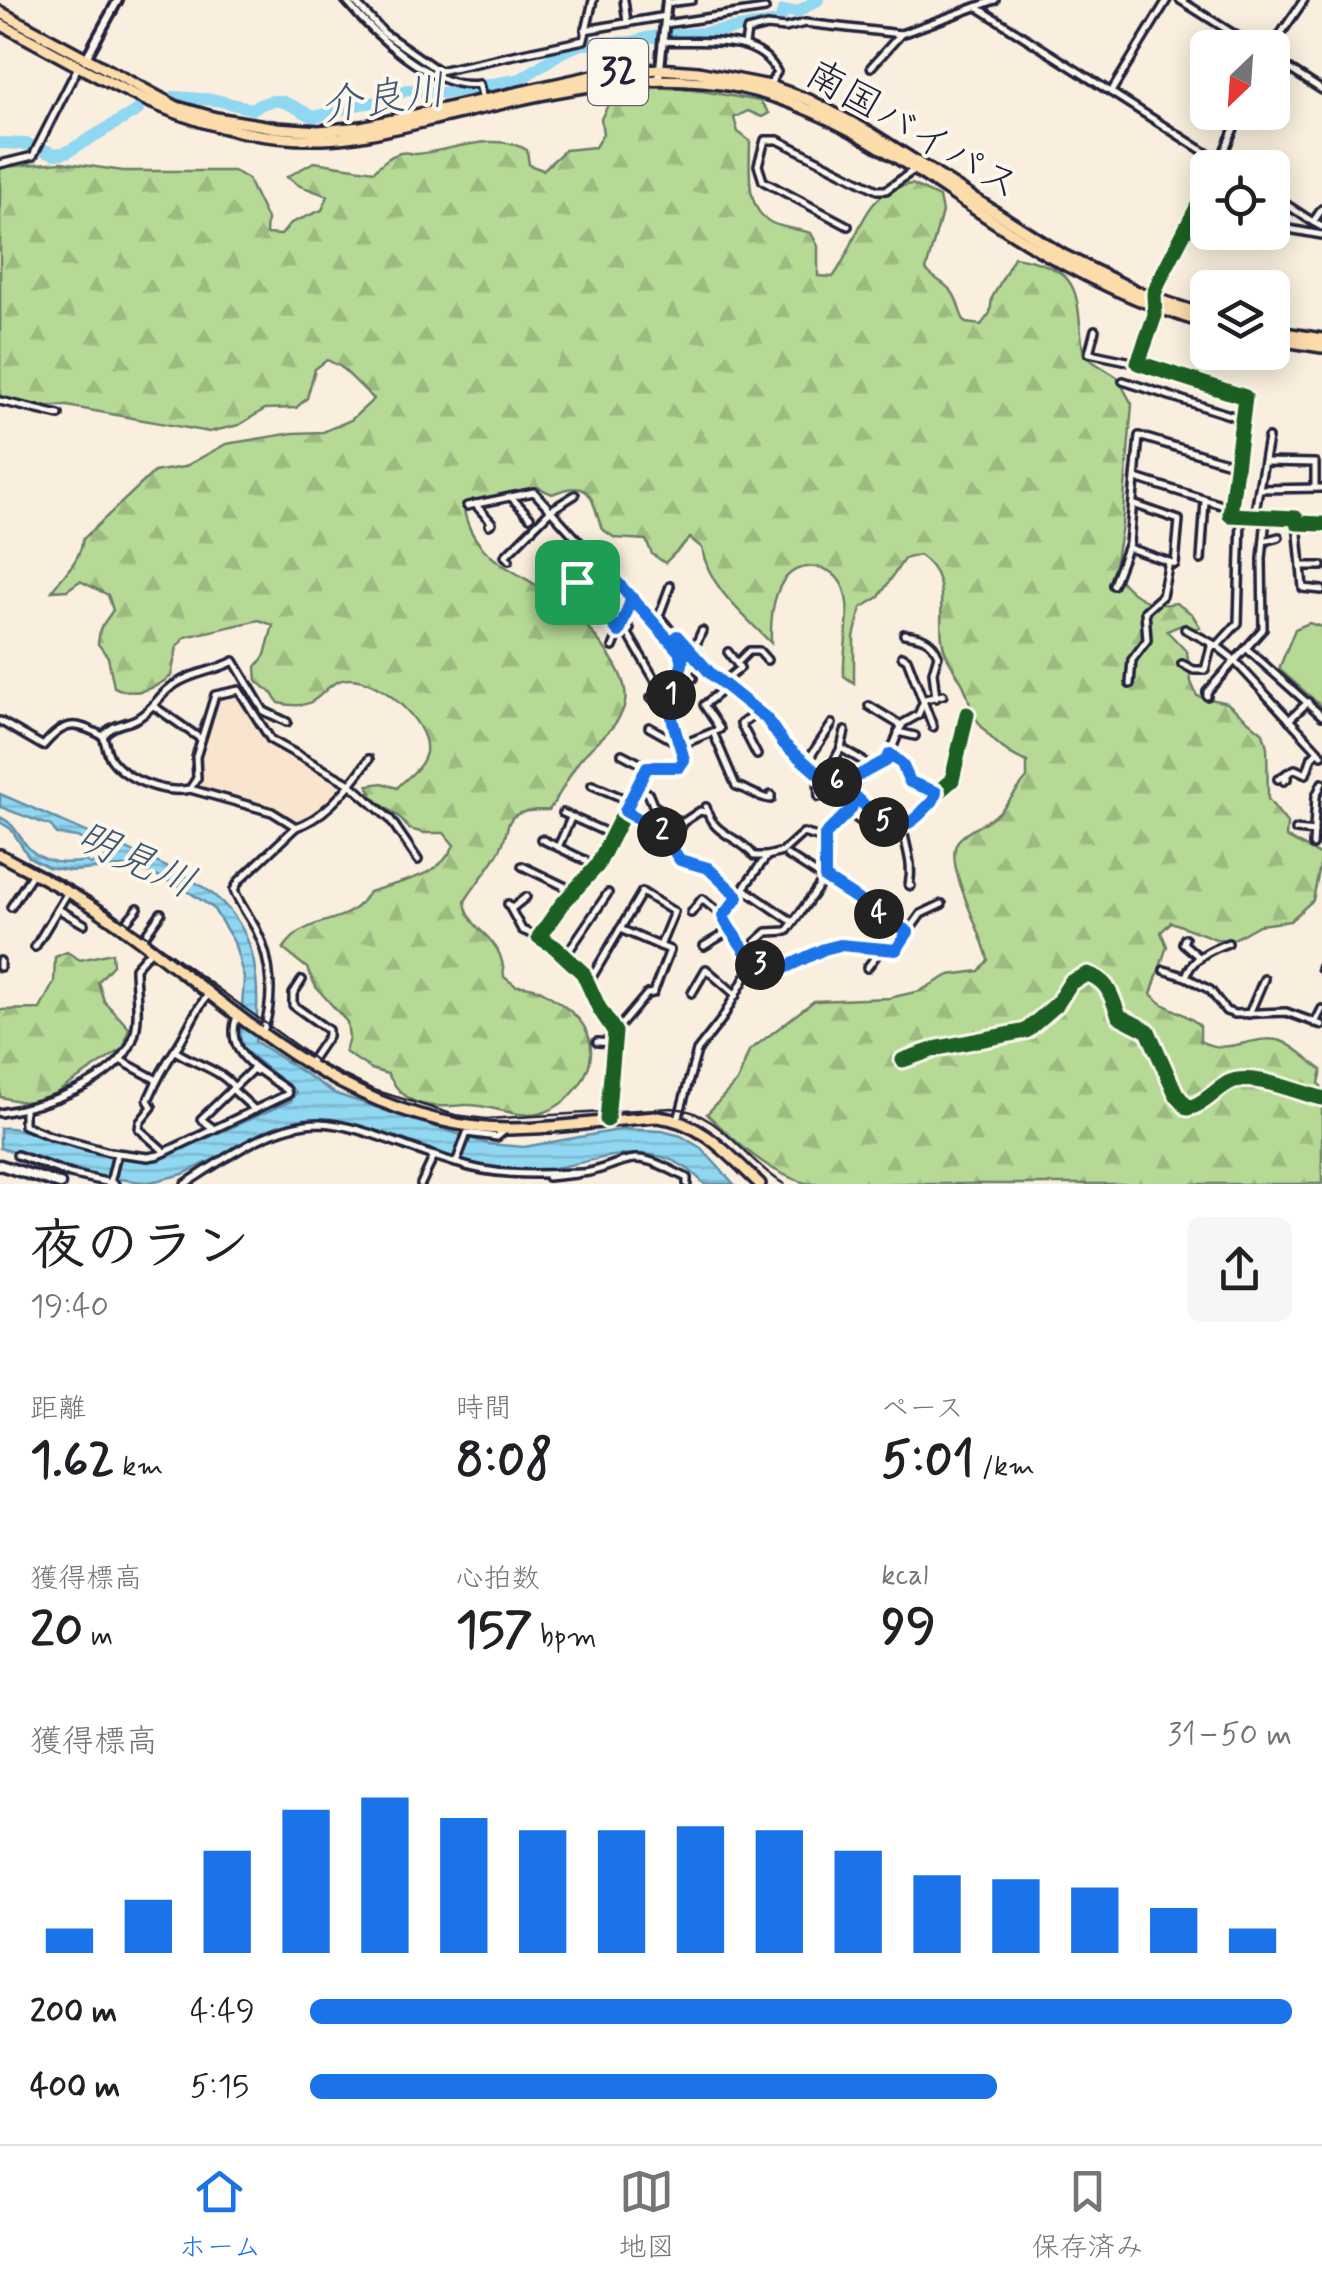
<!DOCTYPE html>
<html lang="ja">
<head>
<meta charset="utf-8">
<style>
	:root { --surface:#fff; --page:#f6f6f6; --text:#202124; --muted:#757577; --line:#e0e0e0; --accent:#1a73e8 }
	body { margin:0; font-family:Mynerve,"Klee One",sans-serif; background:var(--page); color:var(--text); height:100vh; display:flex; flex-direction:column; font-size:38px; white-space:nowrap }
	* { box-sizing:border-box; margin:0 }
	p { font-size:32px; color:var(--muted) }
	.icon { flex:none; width:55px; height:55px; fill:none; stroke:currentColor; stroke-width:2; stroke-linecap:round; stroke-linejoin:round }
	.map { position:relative; height:1184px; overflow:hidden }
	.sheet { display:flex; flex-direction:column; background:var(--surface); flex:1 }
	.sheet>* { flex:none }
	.needle { width:65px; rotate:205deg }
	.controls { position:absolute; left:1190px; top:30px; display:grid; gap:20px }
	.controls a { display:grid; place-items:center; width:100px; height:100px; border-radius:15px; background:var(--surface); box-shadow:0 5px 25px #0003; font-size:50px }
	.pin { position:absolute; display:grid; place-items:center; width:85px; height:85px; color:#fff; margin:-42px; border-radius:20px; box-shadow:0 5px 15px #0006 }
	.km { position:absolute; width:50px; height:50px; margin:-25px; border-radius:50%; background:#222; color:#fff; font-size:28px; line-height:50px; text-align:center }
	.round { display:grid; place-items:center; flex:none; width:105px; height:105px; border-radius:15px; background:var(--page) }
	.overview { display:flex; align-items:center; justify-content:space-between; height:170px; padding:0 30px }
	h1 { font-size:55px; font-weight:700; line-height:75px }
	.stats { display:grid; grid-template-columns:repeat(3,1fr); gap:15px; height:170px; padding:10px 30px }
	.stats div { display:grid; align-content:center }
	.stats b { font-size:50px; font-weight:700 }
	.stats small { font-size:28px; font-weight:400 }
	.stats p { font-size:28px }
	.chart { height:280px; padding:20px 30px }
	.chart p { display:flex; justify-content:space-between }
	.chart svg { width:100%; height:180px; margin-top:10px; stroke:var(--accent); stroke-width:6 }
	ul { padding:0 30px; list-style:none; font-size:32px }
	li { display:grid; grid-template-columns:160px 120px 1fr; align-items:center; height:75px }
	li i { height:25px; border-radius:12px; background:var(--accent) }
	.tabs { display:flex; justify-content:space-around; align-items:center; height:140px; border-top:2px solid var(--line); background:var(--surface); font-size:28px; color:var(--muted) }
	.tabs a { display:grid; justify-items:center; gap:5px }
	.tabs .selected { color:var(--accent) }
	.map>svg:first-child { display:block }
</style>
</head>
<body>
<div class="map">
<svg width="1322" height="1184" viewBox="0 0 1322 1184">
	<defs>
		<pattern id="forest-firs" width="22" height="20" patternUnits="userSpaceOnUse" patternTransform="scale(2.5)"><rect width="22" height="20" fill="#b6da95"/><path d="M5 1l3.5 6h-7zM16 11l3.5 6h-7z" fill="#9cbb81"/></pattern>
		<pattern id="water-rules" width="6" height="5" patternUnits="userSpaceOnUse" patternTransform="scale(2.5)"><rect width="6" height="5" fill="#90d7f2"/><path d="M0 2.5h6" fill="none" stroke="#7cb8d0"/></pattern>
	</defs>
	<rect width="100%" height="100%" fill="#faefde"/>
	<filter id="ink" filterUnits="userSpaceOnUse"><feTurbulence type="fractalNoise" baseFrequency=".01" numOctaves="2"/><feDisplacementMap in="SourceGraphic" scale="20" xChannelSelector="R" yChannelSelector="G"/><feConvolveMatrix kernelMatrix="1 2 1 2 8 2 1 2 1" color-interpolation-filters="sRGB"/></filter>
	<g filter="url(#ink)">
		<path fill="#f9e5cd" d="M239 694 268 742 344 785 309 819 299 822 274 810 198 789 201 770 199 754 217 699Z"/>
		<path fill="#b6da95" stroke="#6c7e68" stroke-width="2.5" d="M1309 623 1322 627V707L1279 669 1295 629Z"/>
		<g fill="url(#forest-firs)" stroke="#6c7e68" stroke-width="2.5">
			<path d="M645 87 691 89 760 101 769 113 762 117 748 111 734 118 738 132 750 141C750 166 744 209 772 223 782 228 799 229 811 233L818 246V276L833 277C860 242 860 190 912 184L939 197 942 212 926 270C934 279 945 283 952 292 960 302 958 313 966 323L981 325 990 313 992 298 1014 257C1089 269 1074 298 1084 356L1117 377 1132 404 1122 525 1114 572C1129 594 1150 609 1176 603L1192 614 1200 627 1193 630 1181 625 1167 631 1187 652 1191 682 1197 696 1227 703 1263 733 1267 747 1268 799 1287 823 1286 837 1322 856 1313 900 1290 921 1259 925 1232 940 1216 939 1171 922 1161 932 1167 946 1151 994C1165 1010 1185 1011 1200 1026V1041C1230 1057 1252 1033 1281 1041 1296 1046 1309 1061 1322 1070L1319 1083 1322 1088V1184H809C769 1174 736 1142 707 1114L738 1080 749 1051 814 1001 889 998 920 991 949 975 979 971 988 960C983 932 942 863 958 841 966 830 986 824 997 814 1008 804 1017 789 1027 778V762C1004 753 982 733 972 710 968 700 967 690 961 681 953 667 944 656 942 639 938 607 951 576 919 555L904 559 879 597 861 608 854 637V683L844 676C842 647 855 608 841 583 835 573 826 568 815 567 774 563 770 614 771 643 745 616 708 587 702 548L690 538 665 563 652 554 646 540 615 538 602 529C591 499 593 477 552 494L537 487 463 503C469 558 515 569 555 597 579 614 632 671 625 703 619 730 591 743 577 764 567 779 560 795 549 810 494 810 516 826 497 855 487 871 475 885 465 901 469 936 503 932 504 977L516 986C534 985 543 991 557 1001 567 1008 579 1017 585 1028 604 1061 575 1103 542 1113 519 1120 491 1104 466 1105 431 1108 406 1109 388 1074L371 1069 345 1052 349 1037 347 1022 316 987 307 968 283 949C310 910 346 931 369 892 400 881 440 878 454 845L444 833H424L409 829 399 817 374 799 368 785 383 783 397 788C407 777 423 768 426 752 430 721 377 677 348 679 318 682 324 714 279 703L270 691 257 682 256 667 265 655 273 625 259 620 185 637 177 647 171 676C153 690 135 697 114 687L108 657 98 644 100 629 113 610 108 595 80 581 67 590 52 591C65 572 79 563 83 539L154 472 184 467 226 444 293 433 323 432 351 420 374 399 341 367 327 360 315 369 307 398 296 408 265 409 239 425 209 432 67 406H0V167L62 162 123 171H233L247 178 267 219 266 234 281 235 291 223 322 210 328 196 300 186 287 177 314 162 374 171C382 163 389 156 400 153 409 151 408 154 416 154 451 151 494 131 527 150L529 165 543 170 565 150 595 147 603 134 601 119 615 91Z"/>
			<path d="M67 952 80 960 112 953 113 965 98 982 104 1001 129 1028 124 1048 47 1099 23 1102 0 1097V1010L40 1009 54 982 55 957Z"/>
		</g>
		<path fill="url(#water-rules)" stroke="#648fa9" stroke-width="2.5" d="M0 794C36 809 71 826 107 841 217 887 269 907 255 1041L336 1094 488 1144 524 1147 624 1129 662 1131 681 1136 701 1148 734 1184H704C654 1127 591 1168 529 1171 513 1172 498 1169 482 1167 421 1149 342 1105 280 1127L183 1174 147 1183 99 1176 0 1148V1128C21 1126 35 1136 55 1142 89 1152 125 1162 160 1159L291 1101 296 1092 243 1049 240 1037 244 978 234 942 213 908 180 886 132 866 72 871 48 867 29 857 11 829 0 822V817C15 824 17 834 27 846 42 863 65 865 86 861L90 864 102 862 109 854 77 837 57 834 51 826 0 807Z"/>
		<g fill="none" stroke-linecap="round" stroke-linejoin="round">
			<g stroke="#90d7f2" stroke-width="12">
				<path d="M483 86 521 79 562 52 582 44 632 42 650 37 703 33 780 22 783 11 797 12 818 0"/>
				<path d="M174 97 216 100 252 109C282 92 288 105 314 117L360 104 379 102 407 90 445 93 477 88"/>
				<path d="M0 143 26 144 56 154 67 152 138 110"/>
			</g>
			<defs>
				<g id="minor">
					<path d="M345 0C373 33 432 91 479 84L483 99"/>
					<path d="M353 0 384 33 439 71 584 40 593 0"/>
					<path d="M624 0 627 22"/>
					<path d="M1180 0 1256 48"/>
					<path d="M667 3 692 0"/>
					<path d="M977 7 1230 168"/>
					<path d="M665 24 765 9"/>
					<path d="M585 30 666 16"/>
					<path d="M663 41C701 44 757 32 777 72L769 86"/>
					<path d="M745 45 747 31 767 26 785 28 805 23 901 34 995 0"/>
					<path d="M1271 48 1304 0"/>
					<path d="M1272 58 1322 90"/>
					<path d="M871 67 901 34"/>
					<path d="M1111 92 1167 0"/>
					<path d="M0 164 33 156 79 65"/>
					<path d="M1217 168 1241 112"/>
					<path d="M1208 186 1159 281 1154 294 1155 315 1138 363 1245 397 1230 515 1296 518 1297 523 1322 524"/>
					<path d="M1272 195 1313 222"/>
					<path d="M1322 209 1313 222 1322 227"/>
					<path d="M1194 211 1208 214"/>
					<path d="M848 226 763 181 758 165 765 140H778L877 190H886L914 170"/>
					<path d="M1272 226 1322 235"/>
					<path d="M1095 330 1089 353 1137 363"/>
					<path d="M1123 381 1242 419"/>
					<path d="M0 401 59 415"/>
					<path d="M1264 462 1315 463V488"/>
					<path d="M1136 478 1228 507"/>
					<path d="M1259 489 1322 488"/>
					<path d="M511 497 530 517"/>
					<path d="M475 504 492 523 489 525"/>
					<path d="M467 506 534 492 678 650C685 659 686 668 693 678"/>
					<path d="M1241 517 1238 623 1217 646 1231 657 1322 755"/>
					<path d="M1254 517 1268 438"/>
					<path d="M1297 523 1303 588 1322 590"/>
					<path d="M1264 541 1279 537"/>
					<path d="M1129 548 1175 564 1179 520 1133 504"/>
					<path d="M549 554 619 632 631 599"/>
					<path d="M509 560 505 556 551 510 575 495"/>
					<path d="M1201 560 1205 501"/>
					<path d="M1301 566H1322"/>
					<path d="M577 582 598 561"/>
					<path d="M1113 585 1129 543 1139 436 1236 465"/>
					<path d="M670 586 659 616 688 652 683 657"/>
					<path d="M545 588 564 569"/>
					<path d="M630 629 627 632 669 704"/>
					<path d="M904 634C920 636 932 639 938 655L933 672 936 698"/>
					<path d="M613 647 619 632"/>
					<path d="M1247 649 1322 716"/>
					<path d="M693 651 702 631"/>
					<path d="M902 656 907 659 933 727"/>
					<path d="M737 663 749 651H759L767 660"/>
					<path d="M1182 664 1194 670H1205L1211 647 1217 646 1185 629"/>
					<path d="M721 684 740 668 728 652"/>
					<path d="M1130 684 1132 660 1147 640 1145 611 1162 596 1169 562"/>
					<path d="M1207 696V692L1263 629 1262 559 1266 517"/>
					<path d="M651 698 663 693"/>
					<path d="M869 706 902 726"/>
					<path d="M155 707 201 739"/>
					<path d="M753 709 755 714 741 724 757 755"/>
					<path d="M1289 720 1308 702"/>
					<path d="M0 721 43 746C65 720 75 722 103 736 113 723 126 725 138 718 154 709 160 693 174 685 192 672 214 672 234 661L264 711 287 722"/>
					<path d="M649 727 681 745 720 729 704 705 726 687"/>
					<path d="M713 732 736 786C748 789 758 798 771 799V795"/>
					<path d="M898 732 915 736"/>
					<path d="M103 736C105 742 107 753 111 759 127 781 165 794 190 789L272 812 296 827"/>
					<path d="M841 748 845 731"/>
					<path d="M622 754 647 767"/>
					<path d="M890 754 902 724 918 715 925 699 943 695"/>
					<path d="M806 763 832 724"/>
					<path d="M818 777 819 797"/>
					<path d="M825 778 841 748 873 767"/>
					<path d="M1278 779 1295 769 1306 774 1312 757 1317 752"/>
					<path d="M1284 781 1287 779V773"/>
					<path d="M592 785 630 801"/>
					<path d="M639 787 648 793 653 805 682 823 680 830 672 838"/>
					<path d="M190 789 197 778 196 757 215 695 239 690 271 740 350 784 390 819 418 860"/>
					<path d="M855 796C879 818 893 842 922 812 929 804 934 803 936 792"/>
					<path d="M625 811 672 838V848L679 860 707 868 738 897"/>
					<path d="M848 812 879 835 883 832"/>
					<path d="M563 813 612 835"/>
					<path d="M682 823 700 811 705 812"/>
					<path d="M903 827C905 848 914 863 909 885L911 886"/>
					<path d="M1296 830 1314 832"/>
					<path d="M541 839 597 866"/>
					<path d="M1313 845 1316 796 1322 783"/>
					<path d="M558 847 571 818"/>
					<path d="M767 856 782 852 803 833 824 839"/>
					<path d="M522 866 574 891"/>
					<path d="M744 889 793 922"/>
					<path d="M508 904 522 930 539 937"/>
					<path d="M11 907 33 873"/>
					<path d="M58 909 84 924"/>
					<path d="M511 909 526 897"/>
					<path d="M691 913 702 899 723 916"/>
					<path d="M122 927 138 908"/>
					<path d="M620 929 660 946"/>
					<path d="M908 932 921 914 942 904"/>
					<path d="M1185 938 1183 943 1200 958"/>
					<path d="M141 941 161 913"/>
					<path d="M1228 943C1212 949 1191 958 1186 977L1210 990 1226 1011 1235 1014 1286 1012 1322 1025"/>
					<path d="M704 946 729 931"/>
					<path d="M35 947 68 892"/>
					<path d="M746 951 767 932 787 931 825 878V835L851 809 855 791 849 784"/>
					<path d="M566 955 608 893"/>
					<path d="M0 961V967"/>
					<path d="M751 967 769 964 780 971 824 949 841 945 896 950 908 932 787 855"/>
					<path d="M867 968 881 949"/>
					<path d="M1321 968 1322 969"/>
					<path d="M1164 970 1186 977"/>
					<path d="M302 980 293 994V1005L328 1030V1036L309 1064"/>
					<path d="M589 982 642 892 674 912 660 946 670 950 653 993 647 994 615 1032"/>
					<path d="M692 993 706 969 736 995"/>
					<path d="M1249 1014 1264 979"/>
					<path d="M1315 1023 1322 1009"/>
					<path d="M263 1032C274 1000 272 962 257 931 250 917 239 904 234 890L239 881 296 827C325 818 352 784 369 759"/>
					<path d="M597 1042 616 1043"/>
					<path d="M175 1051C196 1065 218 1068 234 1087"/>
					<path d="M120 1060 157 1080"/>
					<path d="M903 1060 938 1048 1026 1031 1057 1004 1071 982 1088 974C1110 982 1111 997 1119 1016L1148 1031 1176 1094 1188 1108C1203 1105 1214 1091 1228 1083 1252 1071 1297 1093 1322 1098"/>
					<path d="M232 1089 255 1110"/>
					<path d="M24 1109V1125L50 1136 109 1152 148 1157 159 1155 288 1094 287 1090C260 1070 223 1054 237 1016"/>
					<path d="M0 1113C42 1106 116 1084 133 1039 141 1018 135 991 135 968L152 949"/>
					<path d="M607 1120 615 1032 599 1008 583 973 555 947 539 937 562 904 597 866 647 767H679L684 760C675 716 657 688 695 653L711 674 766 718 784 744 822 777 849 784 887 759 890 754 902 764 910 782 938 792 952 780 967 714"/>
					<path d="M678 1120 697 1051 722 1019 751 967C748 947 730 935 723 916L767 856H754C740 836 712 836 706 807"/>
					<path d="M214 1129 201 1119 253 1069 256 1071"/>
					<path d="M165 1152 139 1129 140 1122 152 1107 148 1100C156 1082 164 1066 175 1050 188 1032 193 1012 208 995"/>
					<path d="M17 1155 70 1174 115 1184"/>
					<path d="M456 1163C497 1177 539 1174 581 1173 599 1173 617 1160 635 1159 652 1158 672 1171 687 1178V1184"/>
					<path d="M548 1177 577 1174"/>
					<path d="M110 1183 117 1154"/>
					<path d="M185 1184C224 1159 272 1123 320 1123 354 1124 400 1145 434 1156"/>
					<path d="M421 1184 434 1156 456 1163 467 1133 497 1137 504 1131"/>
				</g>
				<g id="tertiary">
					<path d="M85 60 118 0"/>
					<path d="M659 78 667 0"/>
				</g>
				<path id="secondary" d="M0 1165 60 1184"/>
				<g id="trunk">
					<path d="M0 12 177 107 216 118 277 128 319 131 361 127 602 74 659 69 698 72 770 86 809 100 871 133 1063 255 1144 295 1208 316"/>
					<path d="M0 24C108 80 195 142 322 139 358 138 391 129 426 121 529 98 632 66 738 87 839 108 925 178 1010 232 1072 272 1137 303 1208 324"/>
					<path d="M1272 331 1322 339"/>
					<path d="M1272 339 1322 347"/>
					<path d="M0 855C35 874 73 892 105 915 225 998 323 1107 476 1127 527 1134 603 1120 657 1117 701 1121 730 1156 760 1184"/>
				</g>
			</defs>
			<use href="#minor" stroke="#22223b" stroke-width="12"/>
			<use href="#tertiary" stroke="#22223b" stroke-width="14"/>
			<use href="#secondary" stroke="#22223b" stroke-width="15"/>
			<use href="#trunk" stroke="#22223b" stroke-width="16"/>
			<use href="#minor" stroke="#fbf7ec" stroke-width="5"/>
			<use href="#tertiary" stroke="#fbf7ec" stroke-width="6"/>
			<use href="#secondary" stroke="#fbf7ec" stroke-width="8"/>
			<use href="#trunk" stroke="#fddcac" stroke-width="9"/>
			<path stroke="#22223b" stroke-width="2.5" d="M0 848 108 908 321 1064 374 1090 455 1115 486 1119 672 1108C719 1110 746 1162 784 1184"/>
			<defs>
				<g id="cycleway">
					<path d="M1208 186 1159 281 1154 294 1155 315 1138 363 1245 397 1230 515 1296 518 1297 523 1322 524"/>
					<path d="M903 1060 938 1048 1026 1031 1057 1004 1071 982 1088 974C1110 982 1111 997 1119 1016L1148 1031 1176 1094 1188 1108C1203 1105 1214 1091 1228 1083 1252 1071 1297 1093 1322 1098"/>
					<path d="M607 1120 615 1032 599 1008 583 973 555 947 539 937 562 904 597 866 647 767H679L684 760C675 716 657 688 695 653L711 674 766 718 784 744 822 777 849 784 887 759 890 754 902 764 910 782 938 792 952 780 967 714"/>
				</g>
			</defs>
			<use href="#cycleway" stroke="#fbf7ec" stroke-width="21"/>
			<use href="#cycleway" stroke="#1b5e20" stroke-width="15"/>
		</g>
	</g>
	<g fill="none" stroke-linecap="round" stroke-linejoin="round" filter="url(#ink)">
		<defs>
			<path id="route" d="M577 582 598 561 678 650C690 665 673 678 671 695 668 717 679 739 684 760L679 767H647L625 811 672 838V848L680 860 708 868 738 897 723 916C730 935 748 947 751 967L769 964 780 970 824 949 840 945 896 950 908 932 825 878V835L851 809 855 796C879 818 893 843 922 812 929 804 934 803 936 792L910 782 902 764 890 754 887 760 852 779 849 784 818 774 784 744 766 718 711 674 677 636 688 652 683 656 632 598 619 632 577 582"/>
		</defs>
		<use href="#route" stroke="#fff" stroke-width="20"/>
		<use href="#route" stroke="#1a73e8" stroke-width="12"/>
	</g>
	<g text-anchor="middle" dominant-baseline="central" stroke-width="8" stroke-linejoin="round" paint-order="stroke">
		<rect fill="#fbf7ec" stroke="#636270" stroke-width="2.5" x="588" y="39" width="60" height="66" rx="8"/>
		<g font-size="38" font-weight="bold" fill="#22223b">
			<text x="618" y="72">32</text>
		</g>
		<g font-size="40" fill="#22223b" stroke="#fbf7ec">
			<text transform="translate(912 131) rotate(30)">南国バイパス</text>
		</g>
		<g font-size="42" font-style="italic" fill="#435872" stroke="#fbf7ec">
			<text transform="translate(383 100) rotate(-8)">介良川</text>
			<text transform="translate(135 861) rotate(25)">明見川</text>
		</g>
	</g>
</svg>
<div class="controls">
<a><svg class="needle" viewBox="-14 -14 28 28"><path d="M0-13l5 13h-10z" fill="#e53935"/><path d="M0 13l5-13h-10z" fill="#757577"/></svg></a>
<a><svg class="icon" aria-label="locate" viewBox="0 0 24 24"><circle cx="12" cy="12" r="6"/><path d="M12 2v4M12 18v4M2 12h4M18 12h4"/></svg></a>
<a><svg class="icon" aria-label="layers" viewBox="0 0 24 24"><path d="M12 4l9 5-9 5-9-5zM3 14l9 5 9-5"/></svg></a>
</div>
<div class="pin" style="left:577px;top:582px;background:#1e9e55"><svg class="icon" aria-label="arrive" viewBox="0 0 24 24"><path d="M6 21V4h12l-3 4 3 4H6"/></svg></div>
<b class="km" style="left:671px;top:695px">1</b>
<b class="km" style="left:662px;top:832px">2</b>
<b class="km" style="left:760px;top:965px">3</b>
<b class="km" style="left:879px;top:914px">4</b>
<b class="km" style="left:884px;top:822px">5</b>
<b class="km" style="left:837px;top:782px">6</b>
</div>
<section class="sheet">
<div class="overview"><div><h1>夜のラン</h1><p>19:40</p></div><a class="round"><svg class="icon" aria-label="share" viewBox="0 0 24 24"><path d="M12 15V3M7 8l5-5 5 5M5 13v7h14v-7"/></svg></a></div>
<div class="stats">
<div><p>距離</p><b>1.62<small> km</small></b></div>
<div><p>時間</p><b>8:08</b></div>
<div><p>ペース</p><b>5:01<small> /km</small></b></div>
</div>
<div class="stats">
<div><p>獲得標高</p><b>20<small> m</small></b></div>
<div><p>心拍数</p><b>157<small> bpm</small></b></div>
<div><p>kcal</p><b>99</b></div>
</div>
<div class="chart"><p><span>獲得標高</span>31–50 m</p>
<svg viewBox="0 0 160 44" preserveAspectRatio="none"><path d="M5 44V38M15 44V31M25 44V19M35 44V9M45 44V6M55 44V11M65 44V14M75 44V14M85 44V13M95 44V14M105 44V19M115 44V25M125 44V26M135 44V28M145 44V33M155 44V38"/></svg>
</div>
<ul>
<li><b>200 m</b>4:49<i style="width:100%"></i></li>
<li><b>400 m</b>5:15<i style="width:70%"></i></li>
</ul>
</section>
<nav class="tabs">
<a class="selected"><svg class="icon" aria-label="home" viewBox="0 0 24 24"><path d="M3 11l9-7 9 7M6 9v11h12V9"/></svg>ホーム</a>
<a><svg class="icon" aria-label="map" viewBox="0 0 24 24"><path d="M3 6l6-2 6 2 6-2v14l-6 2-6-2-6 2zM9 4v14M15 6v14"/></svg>地図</a>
<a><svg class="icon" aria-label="saved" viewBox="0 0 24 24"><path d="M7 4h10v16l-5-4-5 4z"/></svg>保存済み</a>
</nav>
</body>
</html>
